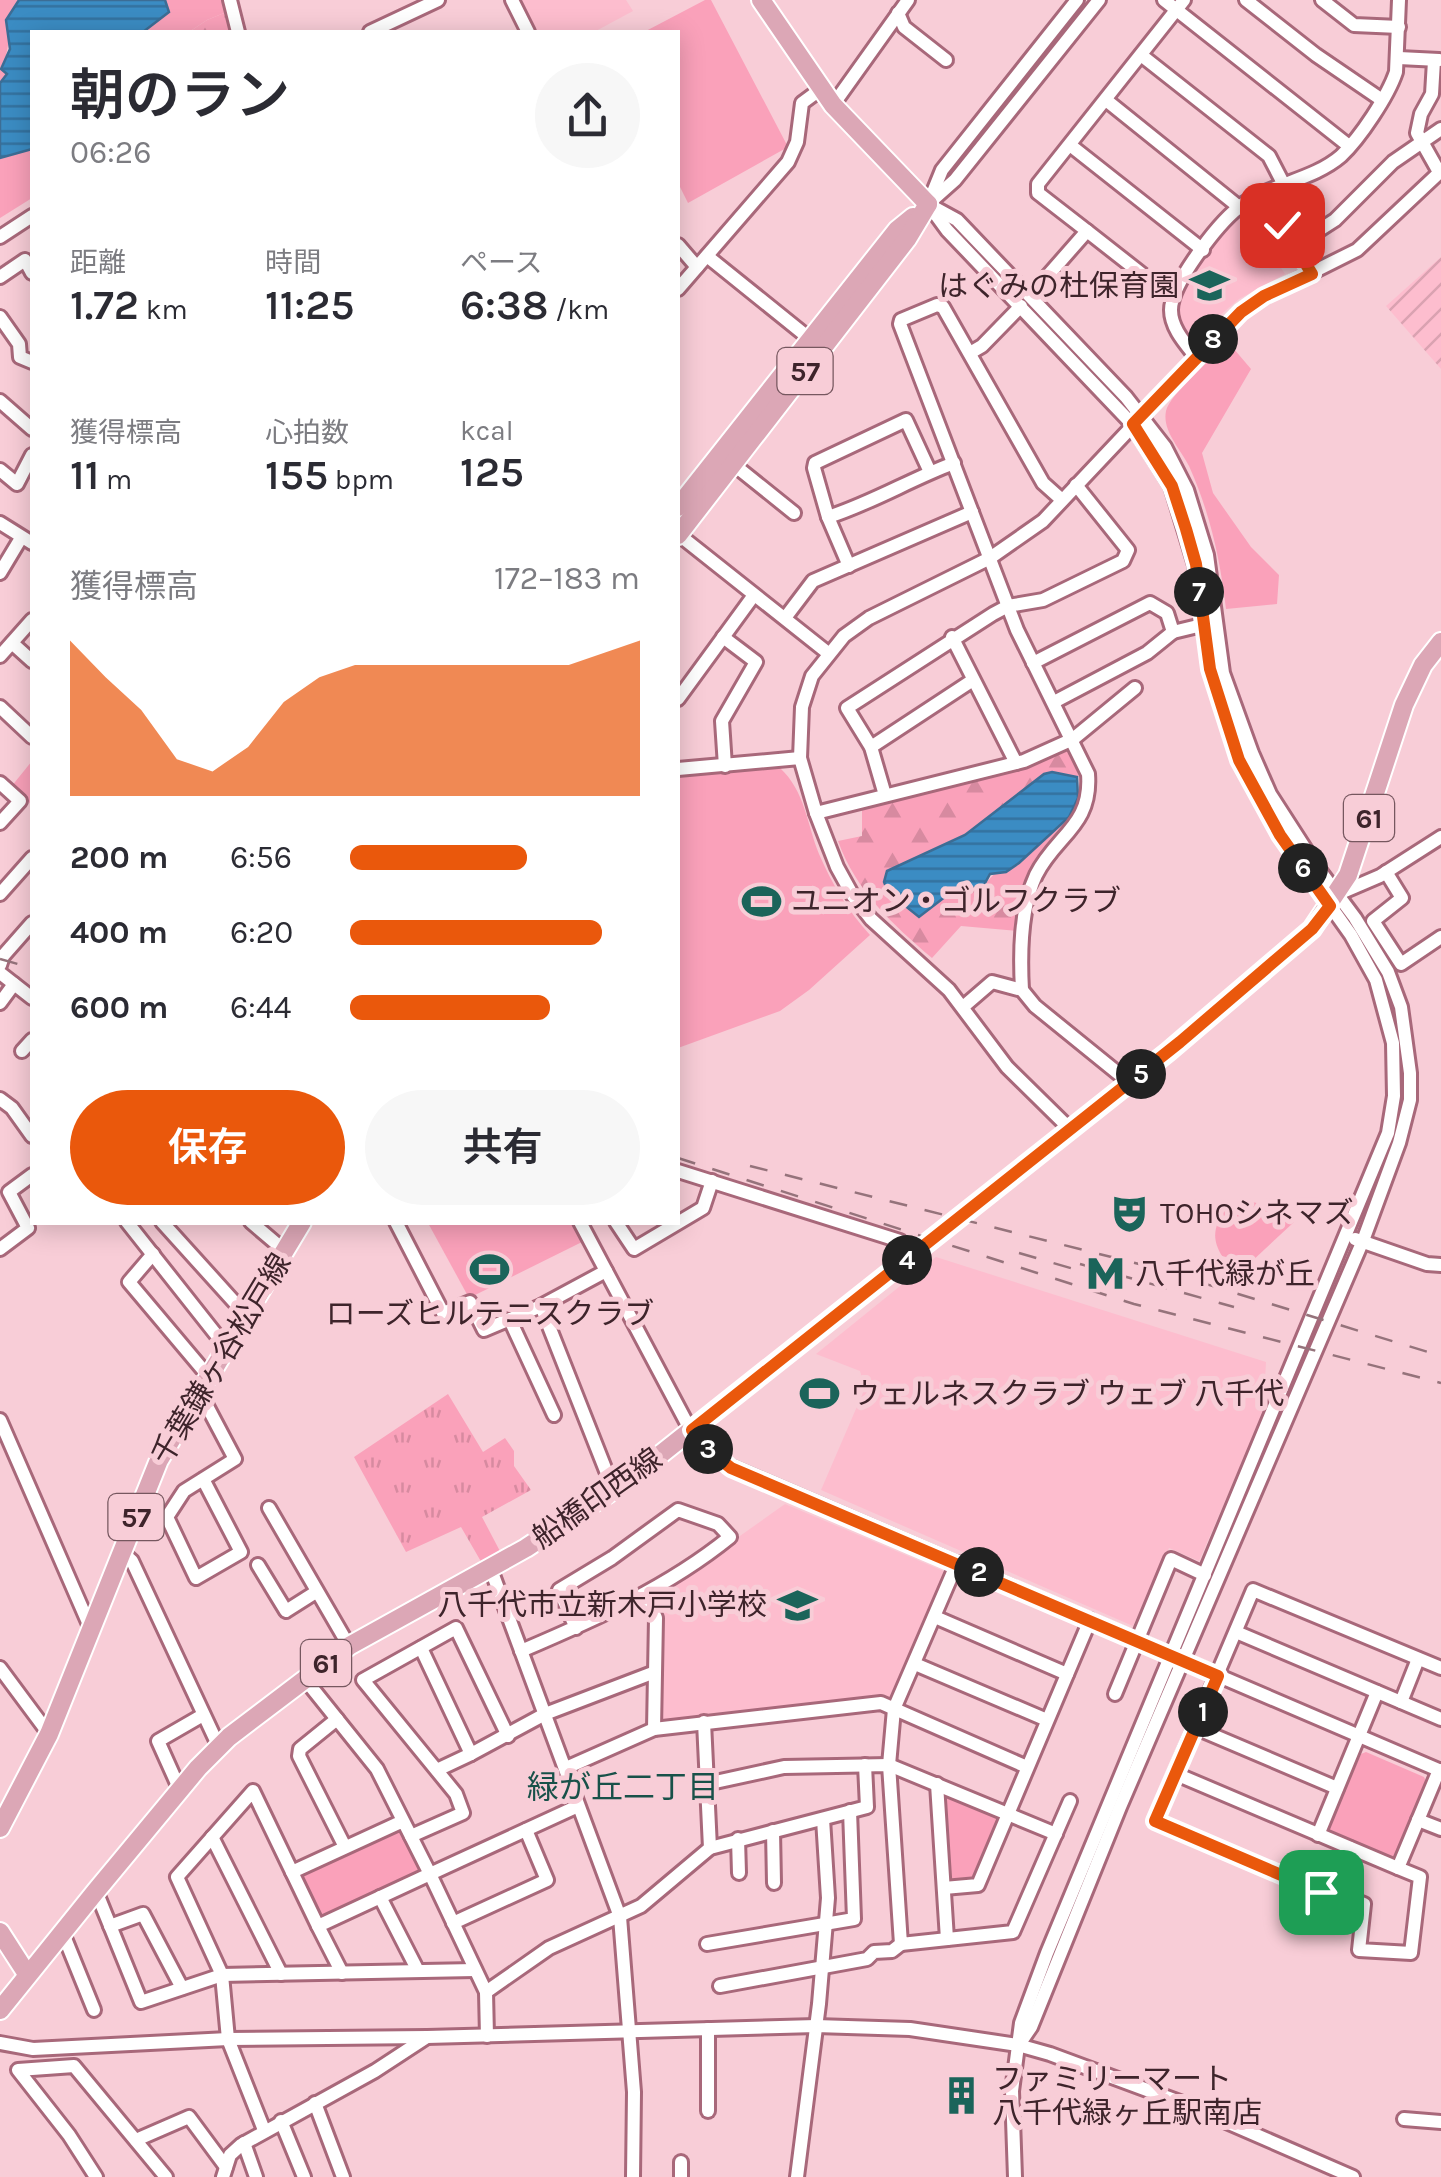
<!DOCTYPE html>
<html lang="ja">
<head>
<meta charset="utf-8">
<style>
	:root { --surface:#fff; --page:#f7f7f7; --text:#2b2b33; --muted:#7c7c81; --accent:#ea580c }
	body { margin:0; font-family:Karla,"Noto Sans JP",sans-serif; background:var(--page); color:var(--text); height:100vh; display:flex; flex-direction:column; font-size:38px; white-space:nowrap }
	* { box-sizing:border-box; margin:0 }
	p { font-size:32px; color:var(--muted) }
	.icon { flex:none; width:55px; height:55px; fill:none; stroke:currentColor; stroke-width:2; stroke-linecap:round; stroke-linejoin:round }
	.map { position:relative; flex:1; overflow:hidden }
	.panel { position:absolute; left:30px; top:30px; width:650px; height:1195px; display:flex; flex-direction:column; background:var(--surface); border-radius:0px; box-shadow:0 5px 25px #0003 }
	.panel>* { flex:none }
	.pin { position:absolute; display:grid; place-items:center; width:85px; height:85px; color:#fff; margin:-42px; border-radius:20px; box-shadow:0 5px 15px #0006 }
	.km { position:absolute; width:50px; height:50px; margin:-25px; border-radius:50%; background:#222; color:#fff; font-size:28px; line-height:50px; text-align:center }
	.round { display:grid; place-items:center; flex:none; width:105px; height:105px; border-radius:52px; background:var(--page) }
	.headline { display:flex; align-items:center; justify-content:space-between; height:170px; padding:0 40px }
	h1 { font-size:55px; font-weight:600; line-height:75px }
	.figures { display:grid; grid-template-columns:repeat(3,1fr); gap:15px; height:170px; padding:10px 40px }
	.figures div { display:grid; align-content:center }
	.figures b { font-size:42px; font-weight:600 }
	.figures small { font-size:28px; font-weight:400 }
	.figures p { font-size:28px }
	.chart { height:280px; padding:20px 40px }
	.chart p { display:flex; justify-content:space-between }
	.chart svg { width:100%; height:180px; margin-top:10px; fill:var(--accent); opacity:.7 }
	.cta { display:flex; gap:20px; margin-top:auto; padding:20px 40px }
	.cta a { flex:1; height:115px; border-radius:60px; background:var(--accent); color:#fff; font-size:40px; font-weight:600; line-height:115px; text-align:center }
	.cta a+a { background:var(--page); color:var(--text) }
	ul { padding:0 40px; list-style:none; font-size:32px }
	li { display:grid; grid-template-columns:160px 120px 1fr; align-items:center; height:75px }
	li i { height:25px; border-radius:12px; background:var(--accent) }
	.map>svg:first-child { display:block }
</style>
</head>
<body>
<div class="map">
<svg width="1441" height="2177" viewBox="0 0 1441 2177">
	<defs>
		<pattern id="industrial-furrows" width="10" height="10" patternUnits="userSpaceOnUse" patternTransform="scale(2.5)"><rect width="10" height="10" fill="#fdbdce"/><path d="M-1 1l2-2M0 10L10 0M9 11l2-2" fill="none" stroke="#daa2b1"/></pattern>
		<pattern id="grass-tufts" width="24" height="20" patternUnits="userSpaceOnUse" patternTransform="scale(2.5)"><rect width="24" height="20" fill="#faa1ba"/><path d="M3 7l-1-3M5 7V3M7 7l1-3M15 17l-1-3M17 17v-4M19 17l1-3" fill="none" stroke="#d78aa0"/></pattern>
		<pattern id="forest-firs" width="22" height="20" patternUnits="userSpaceOnUse" patternTransform="scale(2.5)"><rect width="22" height="20" fill="#faa1ba"/><path d="M5 1l3.5 6h-7zM16 11l3.5 6h-7z" fill="#d78aa0"/></pattern>
		<pattern id="water-rules" width="6" height="5" patternUnits="userSpaceOnUse" patternTransform="scale(2.5)"><rect width="6" height="5" fill="#3b8cc3"/><path d="M0 2.5h6" fill="none" stroke="#33729f"/></pattern>
	</defs>
	<rect width="100%" height="100%" fill="#f8cdd7"/>
	<g fill="#fdbdce">
		<path d="M515 0H626L633 11 594 32H532Z"/>
		<path d="M1245 212 1285 274 1239 299 1190 341 1176 312 1183 286 1219 237Z"/>
		<path d="M936 1257 1266 1362 1263 1414 1199 1561 1169 1548 1133 1626 821 1490 865 1388 860 1371 816 1354Z"/>
		<path d="M785 1504 948 1573 895 1700 881 1698 659 1721 664 1613 654 1597Z"/>
	</g>
	<path fill="url(#industrial-furrows)" d="M1441 257V369L1386 306Z"/>
	<path fill="url(#grass-tufts)" d="M448 1394 483 1452 505 1438 514 1451V1466L531 1490 482 1517 502 1555 483 1565 461 1527 406 1552 354 1457Z"/>
	<g fill="url(#forest-firs)">
		<path d="M229 11 236 32H189L207 20Z"/>
		<path d="M1069 747 1079 777 1052 772 1044 774 965 834 887 871 884 887 919 918 950 894 984 885 996 872H1006L1069 817 1076 806 1078 810C1045 852 1022 875 1018 931L961 926 932 958C892 924 856 891 838 841L862 836V807Z"/>
	</g>
	<g fill="#faa1ba">
		<path d="M0 0H19C9 14 11 47 2 69L7 73 0 83Z"/>
		<path d="M165 0H225L229 11 207 20 189 32H143L169 12Z"/>
		<path d="M705 0H711L788 147 688 203 678 183V32H644Z"/>
		<path d="M32 149V198L0 218V158Z"/>
		<path d="M1228 342 1251 369 1202 453 1213 493 1251 547 1279 575 1277 604 1226 609C1220 558 1210 513 1189 466 1180 448 1162 431 1166 411 1170 394 1214 356 1228 342Z"/>
		<path d="M32 761V805L11 787Z"/>
		<path d="M780 768C805 791 807 824 819 854 832 884 848 911 870 935L809 990 780 1011 678 1048V776Z"/>
		<path d="M1246 1201 1257 1203 1294 1222 1250 1263 1222 1256C1211 1238 1214 1225 1226 1209Z"/>
		<path d="M428 1223H571L582 1242 469 1298Z"/>
		<path d="M1366 1752 1424 1777 1427 1783 1396 1857 1387 1858 1331 1834 1329 1827 1361 1754Z"/>
		<path d="M945 1795 998 1817 975 1879 950 1882Z"/>
		<path d="M400 1828 420 1870 321 1918 300 1874Z"/>
	</g>
	<g fill="url(#water-rules)" stroke="#3c6d95" stroke-width="2.5">
		<path d="M19 0H165L169 12 143 32H32V149L0 158V83L7 74 1 69 10 49 6 20Z"/>
		<path d="M1052 772 1077 777 1078 798 1069 817 1019 863 1006 872 990 874 984 885 950 893 919 917 888 892 884 882 887 871 965 835 1044 774Z"/>
	</g>
	<g fill="none" stroke-linecap="round" stroke-linejoin="round">
		<defs>
			<g id="minor">
				<path d="M230 0 238 32"/>
				<path d="M512 0 528 32"/>
				<path d="M1164 0 1349 146"/>
				<path d="M1246 0 1316 55 1382 100"/>
				<path d="M1322 0 1354 25 1399 27"/>
				<path d="M898 13 904 27 946 60"/>
				<path d="M370 32 438 0"/>
				<path d="M1141 55 1269 156 1284 185"/>
				<path d="M1399 58 1439 60"/>
				<path d="M1434 61 1432 94 1421 114 1417 133 1439 172"/>
				<path d="M1106 100 1239 207"/>
				<path d="M833 105 908 0"/>
				<path d="M1070 145 1203 250"/>
				<path d="M931 197 942 170 1077 0"/>
				<path d="M928 204 947 230 1133 425 1171 486 1195 565 1210 669 1239 760 1280 835 1351 935 1376 980 1393 1043 1394 1096 1388 1133 1047 1953 1021 2023 1012 2091 1015 2177"/>
				<path d="M928 204 955 180 1099 0"/>
				<path d="M935 208 957 220 1126 397 1165 447 1187 490 1207 555 1223 673 1252 753 1270 794 1317 867 1355 918 1388 972 1401 1007 1410 1073V1100L1399 1143 1364 1238 1120 1807 1031 2027 1020 2043"/>
				<path d="M1282 225 1296 245"/>
				<path d="M1087 231 1152 282 1173 291"/>
				<path d="M0 237 32 216"/>
				<path d="M678 245 697 267"/>
				<path d="M707 256 810 339"/>
				<path d="M1312 274 1296 245 1335 220 1393 162 1441 129"/>
				<path d="M0 277 25 260 32 273"/>
				<path d="M678 289 788 162 797 142 802 103 821 89"/>
				<path d="M1030 296 1087 231 1038 193V184L1184 0"/>
				<path d="M0 317 19 344 20 357 32 362"/>
				<path d="M970 353 982 346 1021 306"/>
				<path d="M1196 357C1185 343 1171 328 1171 310 1171 284 1217 225 1238 208 1267 184 1312 181 1341 156 1360 138 1388 96 1396 72L1399 0"/>
				<path d="M0 401 32 429"/>
				<path d="M733 464 794 513"/>
				<path d="M0 470 17 484 32 455"/>
				<path d="M828 517C872 503 911 479 954 463"/>
				<path d="M0 523 32 543"/>
				<path d="M678 534 828 653"/>
				<path d="M849 566 828 517 814 468 815 463 906 420 930 472"/>
				<path d="M0 573 21 538"/>
				<path d="M785 618 813 581 972 512"/>
				<path d="M1173 632 1202 625"/>
				<path d="M723 637 756 662 722 721 725 766"/>
				<path d="M952 637 1016 763"/>
				<path d="M12 643 32 661"/>
				<path d="M0 656 32 620"/>
				<path d="M1033 663 1150 603 1167 613 1173 632 1147 653 1054 702"/>
				<path d="M678 699 754 595"/>
				<path d="M0 707 32 737"/>
				<path d="M871 747 973 680"/>
				<path d="M678 769 800 758"/>
				<path d="M0 783 20 801 0 823"/>
				<path d="M885 795 871 747 847 708 993 614 1008 606 1043 600 1123 561 1128 550 1076 485"/>
				<path d="M816 813 1024 761 1073 739 1135 688"/>
				<path d="M1386 872 1402 898 1373 921 1401 964 1441 937"/>
				<path d="M0 894 32 858"/>
				<path d="M1338 894 1380 876 1441 837"/>
				<path d="M0 965 3 956 32 923"/>
				<path d="M0 973 32 998"/>
				<path d="M1022 990C1020 954 1020 909 1036 875 1056 835 1092 826 1088 774L1017 630 900 324 901 320 937 305 943 307 1043 483 1062 500"/>
				<path d="M0 1003 14 984"/>
				<path d="M963 1007 992 982 1022 990 1035 1006 1130 1083"/>
				<path d="M22 1051 32 1040"/>
				<path d="M0 1099 12 1108 32 1136"/>
				<path d="M1070 1129 1007 1067 949 990 871 919 853 896 837 867 816 813 800 758 802 707 812 676 844 636 869 618 990 558 1043 521 1241 311 1263 297 1357 250 1441 171"/>
				<path d="M678 1171 900 1241 911 1257"/>
				<path d="M127 1222 218 1337 228 1344"/>
				<path d="M162 1222 246 1315"/>
				<path d="M251 1222 285 1251"/>
				<path d="M396 1222 443 1313 470 1302 484 1330 541 1306 606 1271"/>
				<path d="M580 1222 691 1431 722 1463 1441 1771"/>
				<path d="M616 1222 634 1249 703 1208 712 1181"/>
				<path d="M1355 1239 1427 1264 1441 1265"/>
				<path d="M0 1249 28 1228 9 1192 32 1175"/>
				<path d="M153 1254 129 1282 209 1377"/>
				<path d="M541 1306 614 1491"/>
				<path d="M510 1320 554 1415"/>
				<path d="M199 1391 235 1459 184 1491 167 1517 196 1578 241 1552 203 1479"/>
				<path d="M0 1420 91 1629"/>
				<path d="M269 1508 349 1646"/>
				<path d="M122 1552 132 1561 219 1747"/>
				<path d="M957 1563 894 1709 889 1765 901 1944 1013 1932 1070 1801"/>
				<path d="M258 1565 286 1611 316 1592"/>
				<path d="M490 1567 620 1917 634 2092 633 2177"/>
				<path d="M646 1595 656 1618 654 1729"/>
				<path d="M935 1617 1067 1674"/>
				<path d="M1236 1632 1441 1719"/>
				<path d="M421 1648 471 1754 545 1714 655 1672"/>
				<path d="M521 1651C596 1619 667 1588 730 1537L718 1524 678 1510 612 1558 559 1590 576 1628"/>
				<path d="M915 1664 1047 1720"/>
				<path d="M0 1668 49 1734"/>
				<path d="M304 1678 377 1769 430 1874 318 1926 292 1872 403 1821"/>
				<path d="M1115 1694 1171 1559 1205 1575"/>
				<path d="M1401 1702 1418 1659"/>
				<path d="M337 1719 300 1749 299 1756 345 1847"/>
				<path d="M704 1722 710 1848"/>
				<path d="M1196 1728 1337 1788"/>
				<path d="M566 1768 654 1729 881 1703 1027 1767"/>
				<path d="M437 1770 471 1754"/>
				<path d="M1439 1770 1398 1868 1420 1877 1411 1953 1359 1950 1364 1904 1332 1891 1321 1892 1155 1821 1253 1590 1441 1668"/>
				<path d="M1176 1774 1398 1868"/>
				<path d="M706 1784 784 1767 889 1765 1056 1834"/>
				<path d="M937 1784 947 1939"/>
				<path d="M180 1790 158 1741 203 1715"/>
				<path d="M1418 1820 1441 1829"/>
				<path d="M773 1831 774 1883"/>
				<path d="M1318 1835 1377 1692"/>
				<path d="M411 1836 463 1813 456 1794 363 1680 456 1628 508 1736"/>
				<path d="M212 1837 281 1974"/>
				<path d="M738 1839 739 1873"/>
				<path d="M944 1888 978 1885 1090 1620"/>
				<path d="M96 1891 141 2002 222 1975 475 1970"/>
				<path d="M1332 1891 1350 1848"/>
				<path d="M380 1897 418 1971"/>
				<path d="M453 1923 547 1880 526 1830"/>
				<path d="M110 1926 143 1914 182 1988"/>
				<path d="M318 1926 342 1973"/>
				<path d="M62 1931 94 2010"/>
				<path d="M707 1944 854 1919 850 1811"/>
				<path d="M720 1986 867 1959 874 1952 892 1951 901 1944"/>
				<path d="M486 1992 549 1948 641 1906 710 1848 867 1807 865 1765"/>
				<path d="M708 2029V2111"/>
				<path d="M487 2036 486 1992 430 1874 578 1806"/>
				<path d="M0 2043 33 2049 228 2039 427 2037 816 2026 910 2029 1018 2045 1050 2054 1185 2104 1353 2177"/>
				<path d="M315 2103 343 2177"/>
				<path d="M1404 2119 1441 2122"/>
				<path d="M281 2121 304 2177"/>
				<path d="M264 2130 228 2039 222 1975 177 1877 253 1791 292 1872"/>
				<path d="M136 2140 189 2117 226 2167"/>
				<path d="M244 2143 256 2177"/>
				<path d="M681 2162V2177"/>
				<path d="M96 2177 69 2135 18 2070 74 2066 166 2177"/>
				<path d="M223 2177 230 2155 241 2145 375 2071 427 2037"/>
				<path d="M797 2177 819 2004 828 1898 823 1819"/>
			</g>
			<g id="major">
				<path d="M761 0 833 105 928 204"/>
				<path d="M678 507 897 230 913 217"/>
				<path d="M678 535 907 239 928 204"/>
				<path d="M0 1828 49 1734 159 1460 302 1222"/>
				<path d="M0 1932 27 1974"/>
				<path d="M0 2010 96 1891 198 1768 229 1737 349 1646 526 1548 627 1481 1168 1052 1312 929 1348 875 1404 705 1423 665 1441 642"/>
			</g>
		</defs>
		<use href="#minor" stroke="#a8687a" stroke-width="18"/>
		<use href="#major" stroke="#fff" stroke-width="22"/>
		<use href="#minor" stroke="#fff" stroke-width="12"/>
		<use href="#major" stroke="#dca7b6" stroke-width="18"/>
		<g stroke="#95737b" stroke-width="2.5" stroke-dasharray="18 18" stroke-linecap="butt">
			<path d="M0 959 32 968"/>
			<path d="M678 1158 1134 1304 1441 1383"/>
			<path d="M750 1166 1147 1266 1441 1356"/>
			<path d="M1019 1253 1091 1274"/>
			<path d="M1080 1264 1234 1307"/>
		</g>
	</g>
	<g fill="none" stroke-linecap="round" stroke-linejoin="round">
		<defs>
			<path id="route" d="M1282 225 1312 274 1264 296 1241 312 1133 424 1172 486 1186 529 1196 564 1210 669 1239 760 1280 835 1330 906 1312 929 1180 1042 692 1430 712 1453 731 1468 1218 1676 1155 1821 1321 1892"/>
		</defs>
		<use href="#route" stroke="#fff" stroke-width="20"/>
		<use href="#route" stroke="#ea580c" stroke-width="12"/>
	</g>
	<defs>
		<symbol id="school-bare" viewBox="-9 -9 18 18"><path d="M0-5L7-2L0 1L-7-2ZM-4 1L0 2.5L4 1V4Q0 6-4 4Z" fill="#1b645a" stroke="#f8cdd7" stroke-width="2.5" paint-order="stroke"/></symbol>
		<symbol id="stadium-bare" viewBox="-9 -9 18 18"><path d="M0-5a6.5 5 0 1 0 0 10a6.5 5 0 1 0 0-10ZM-3.5-1.8h7v3.6h-7Z" fill="#1b645a" stroke="#f8cdd7" stroke-width="2.5" paint-order="stroke"/></symbol>
		<symbol id="theatre-bare" viewBox="-9 -9 18 18"><path d="M-5-5.5Q0-4 5-5.5V0Q5 5 0 6Q-5 5-5 0ZM-3.3-2.5H-1v1.5H-3.3ZM1-2.5H3.3v1.5H1ZM-2.8 1Q0 5.5 2.8 1Z" fill="#1b645a" stroke="#f8cdd7" stroke-width="2.5" paint-order="stroke"/></symbol>
		<symbol id="metro-bare" viewBox="-9 -9 18 18"><path d="M-5.5 5V-5H-3L0 0L3-5H5.5V5H3V-.5L0 4L-3-.5V5Z" fill="#1b645a" stroke="#f8cdd7" stroke-width="2.5" paint-order="stroke"/></symbol>
		<symbol id="building-bare" viewBox="-9 -9 18 18"><path d="M-4-6H4V6H1V3H-1V6H-4ZM-2.5-4.3h1.7v1.8h-1.7ZM.8-4.3h1.7v1.8H.8ZM-2.5-1h1.7V.8h-1.7ZM.8-1h1.7V.8H.8Z" fill="#1b645a" stroke="#f8cdd7" stroke-width="2.5" paint-order="stroke"/></symbol>
	</defs>
	<g fill-rule="evenodd">
		<use href="#school-bare" x="1182" y="258" width="55" height="55"/>
		<use href="#stadium-bare" x="734" y="874" width="55" height="55"/>
		<use href="#theatre-bare" x="1102" y="1186" width="55" height="55"/>
		<use href="#stadium-bare" x="462" y="1242" width="55" height="55"/>
		<use href="#metro-bare" x="1078" y="1246" width="55" height="55"/>
		<use href="#stadium-bare" x="792" y="1366" width="55" height="55"/>
		<use href="#school-bare" x="770" y="1578" width="55" height="55"/>
		<use href="#building-bare" x="934" y="2068" width="55" height="55"/>
	</g>
	<g text-anchor="middle" dominant-baseline="central" stroke-width="10" stroke-linejoin="round" paint-order="stroke">
		<g fill="#f8cdd7" stroke="#76575f" stroke-width="2.5">
			<rect x="777.5" y="348" width="55" height="46" rx="8"/>
			<rect x="1344" y="795" width="50" height="46" rx="8"/>
			<rect x="108.5" y="1494" width="55" height="46" rx="8"/>
			<rect x="301" y="1640" width="50" height="46" rx="8"/>
		</g>
		<g font-size="28" font-weight="bold" fill="#3e242b">
			<text x="805" y="371">57</text>
			<text x="1369" y="818">61</text>
			<text x="136" y="1517">57</text>
			<text x="326" y="1663">61</text>
		</g>
		<g font-size="30" fill="#3e242b" stroke="#f8cdd7" text-anchor="start">
			<text x="1179" y="286" text-anchor="end">はぐみの杜保育園</text>
			<text x="791" y="901">ユニオン・ゴルフクラブ</text>
			<text x="1160" y="1213">TOHOシネマズ</text>
			<text x="1135" y="1274">八千代緑が丘</text>
			<text x="490" y="1314" text-anchor="middle">ローズヒルテニスクラブ</text>
			<text x="850" y="1394">ウェルネスクラブ ウェブ 八千代</text>
			<text x="767" y="1605" text-anchor="end">八千代市立新木戸小学校</text>
			<text x="992" y="2079">ファミリーマート<tspan x="992" dy="34">八千代緑ヶ丘駅南店</tspan></text>
		</g>
		<g font-size="30" fill="#3e242b" stroke="#f8cdd7">
			<text transform="translate(221 1359) rotate(-59)">千葉鎌ヶ谷松戸線</text>
			<text transform="translate(597 1498) rotate(-35)">船橋印西線</text>
		</g>
		<g font-size="32" fill="#185149" stroke="#f8cdd7">
			<text x="623" y="1787">緑が丘二丁目</text>
		</g>
	</g>
</svg>
<div class="pin" style="left:1321px;top:1892px;background:#1e9e55"><svg class="icon" aria-label="arrive" viewBox="0 0 24 24"><path d="M6 21V4h12l-3 4 3 4H6"/></svg></div>
<div class="pin" style="left:1282px;top:225px;background:#d93025"><svg class="icon" aria-label="check" viewBox="0 0 24 24"><path d="M5 12l5 5 9-10"/></svg></div>
<b class="km" style="left:1203px;top:1712px">1</b>
<b class="km" style="left:979px;top:1572px">2</b>
<b class="km" style="left:708px;top:1449px">3</b>
<b class="km" style="left:907px;top:1260px">4</b>
<b class="km" style="left:1141px;top:1074px">5</b>
<b class="km" style="left:1303px;top:868px">6</b>
<b class="km" style="left:1199px;top:592px">7</b>
<b class="km" style="left:1213px;top:339px">8</b>
<section class="panel">
<div class="headline"><div><h1>朝のラン</h1><p>06:26</p></div><a class="round"><svg class="icon" aria-label="share" viewBox="0 0 24 24"><path d="M12 15V3M7 8l5-5 5 5M5 13v7h14v-7"/></svg></a></div>
<div class="figures">
<div><p>距離</p><b>1.72<small> km</small></b></div>
<div><p>時間</p><b>11:25</b></div>
<div><p>ペース</p><b>6:38<small> /km</small></b></div>
</div>
<div class="figures">
<div><p>獲得標高</p><b>11<small> m</small></b></div>
<div><p>心拍数</p><b>155<small> bpm</small></b></div>
<div><p>kcal</p><b>125</b></div>
</div>
<div class="chart"><p><span>獲得標高</span>172–183 m</p>
<svg viewBox="0 0 160 44" preserveAspectRatio="none"><path d="M0 44V6L10 15L20 23L30 35L40 38L50 32L60 21L70 15L80 12L90 12L100 12L110 12L120 12L130 12L140 12L150 9L160 6V44z"/></svg>
</div>
<ul>
<li><b>200 m</b>6:56<i style="width:61%"></i></li>
<li><b>400 m</b>6:20<i style="width:87%"></i></li>
<li><b>600 m</b>6:44<i style="width:69%"></i></li>
</ul>
<div class="cta"><a>保存</a><a>共有</a></div>
</section>
</div>
</body>
</html>
